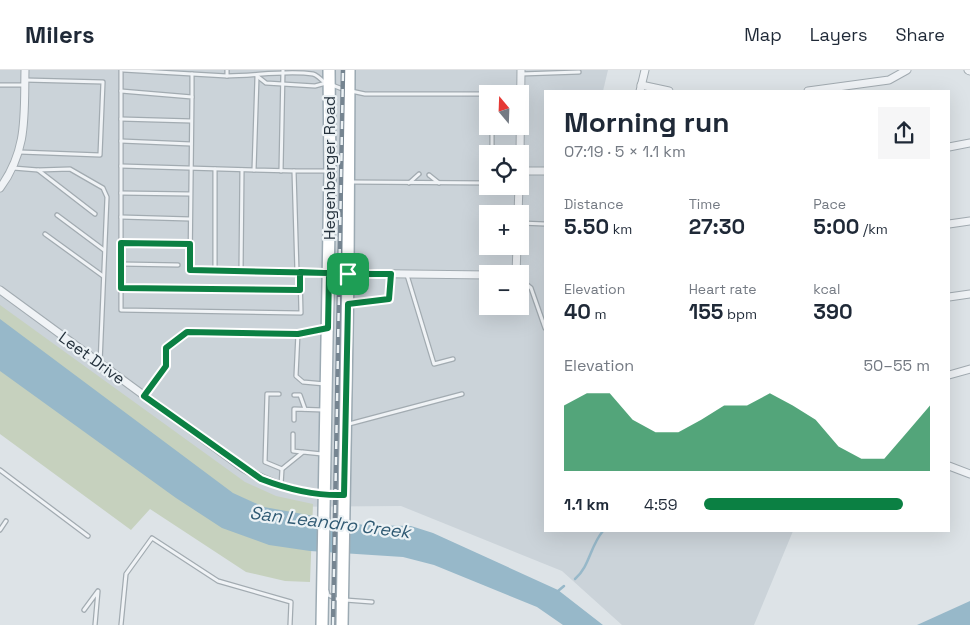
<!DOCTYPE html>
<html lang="en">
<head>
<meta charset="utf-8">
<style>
	:root { --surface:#fff; --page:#f6f6f7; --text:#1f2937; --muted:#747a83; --line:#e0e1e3; --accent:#0b8043 }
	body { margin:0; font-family:"Space Grotesk",sans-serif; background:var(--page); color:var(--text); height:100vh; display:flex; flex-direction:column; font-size:19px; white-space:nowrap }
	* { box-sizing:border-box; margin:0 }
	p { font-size:16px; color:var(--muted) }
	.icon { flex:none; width:28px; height:28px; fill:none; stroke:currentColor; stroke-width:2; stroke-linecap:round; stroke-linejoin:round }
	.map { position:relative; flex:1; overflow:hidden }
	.sheet { position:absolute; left:544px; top:20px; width:406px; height:442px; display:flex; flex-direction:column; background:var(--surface); border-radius:0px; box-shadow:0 5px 20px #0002 }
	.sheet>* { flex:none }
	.needle { width:32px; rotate:341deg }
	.fabs { position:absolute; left:479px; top:15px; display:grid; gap:10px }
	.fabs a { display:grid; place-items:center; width:50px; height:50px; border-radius:0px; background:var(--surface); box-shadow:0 5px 20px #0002; font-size:25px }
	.pin { position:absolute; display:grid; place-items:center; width:42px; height:42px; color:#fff; margin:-21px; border-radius:10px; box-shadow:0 2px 8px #0006 }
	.round { display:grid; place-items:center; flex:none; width:52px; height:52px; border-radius:0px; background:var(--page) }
	.head { display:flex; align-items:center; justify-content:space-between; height:85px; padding:0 20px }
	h1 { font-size:28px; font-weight:600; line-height:38px }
	.figures { display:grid; grid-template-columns:repeat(3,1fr); gap:8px; height:85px; padding:5px 20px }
	.figures div { display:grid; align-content:center }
	.figures b { font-size:21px; font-weight:600 }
	.figures small { font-size:14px; font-weight:400 }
	.figures p { font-size:14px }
	.chart { height:140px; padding:10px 20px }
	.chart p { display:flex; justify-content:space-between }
	.chart svg { width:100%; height:90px; margin-top:5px; fill:var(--accent); opacity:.7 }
	ul { padding:0 20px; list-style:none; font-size:16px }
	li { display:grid; grid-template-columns:80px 60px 1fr; align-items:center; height:38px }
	li i { height:12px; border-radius:6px; background:var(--accent) }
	header { display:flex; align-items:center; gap:30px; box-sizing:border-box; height:70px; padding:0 25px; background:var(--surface); border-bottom:1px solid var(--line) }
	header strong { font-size:24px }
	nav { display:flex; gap:28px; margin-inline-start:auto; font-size:18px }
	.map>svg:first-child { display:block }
</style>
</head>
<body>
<header>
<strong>Milers</strong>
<nav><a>Map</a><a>Layers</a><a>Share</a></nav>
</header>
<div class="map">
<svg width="970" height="555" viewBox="0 0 970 555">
	<rect width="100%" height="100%" fill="#dde3e7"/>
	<path fill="#cbd3d9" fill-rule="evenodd" d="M0 0H608L603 21H545V461H793L754 555H622L562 501 401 436 264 437 0 249ZM488 24H520V56H488ZM488 84H520V116H488ZM488 144H520V176H488ZM488 204H520V236H488Z"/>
	<path fill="#c6d1be" d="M0 235 245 412 276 426 313 434 310 512 285 511 246 502 150 439 131 460 0 364Z"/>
	<g fill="#97b8c9">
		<path d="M0 249 233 423 264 437 364 455 411 456 433 463 558 520 603 555H563L537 537 434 495 403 487 310 481 269 475 222 458 176 428 0 301Z"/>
		<path d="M970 531V555H917Z"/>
	</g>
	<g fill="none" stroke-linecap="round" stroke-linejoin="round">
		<g stroke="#97b8c9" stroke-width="2.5">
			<path d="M575 509C590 496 590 476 603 461"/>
			<path d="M558 521 564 516"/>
		</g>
		<defs>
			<g id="service">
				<path d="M121 0V240L301 243 300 202 327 203"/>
				<path d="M123 0 227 6"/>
				<path d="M227 0V6C255 6 285 0 313 4 317 5 322 10 325 13"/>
				<path d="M521 4 579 2"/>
				<path d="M257 6 266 13 315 16 326 13"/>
				<path d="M257 7 254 100 294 101"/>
				<path d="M0 15H24"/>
				<path d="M332 15 345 20"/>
				<path d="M121 21 192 27 190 200 295 202"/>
				<path d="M351 21 365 24H488"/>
				<path d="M192 27V4"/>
				<path d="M121 49 191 51"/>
				<path d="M121 71 191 74"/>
				<path d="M20 82 100 85 103 12 25 10"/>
				<path d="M492 84V56"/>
				<path d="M121 96 254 100"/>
				<path d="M13 98 38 100 95 144"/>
				<path d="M215 99V200"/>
				<path d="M38 100 70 99 103 118 107 127 100 294"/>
				<path d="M281 101 283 0"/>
				<path d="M429 105 439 113"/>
				<path d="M351 112 488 113"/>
				<path d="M409 113 419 104"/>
				<path d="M121 123 190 124"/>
				<path d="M57 145 104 180"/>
				<path d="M121 147 190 149"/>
				<path d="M520 153 545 154"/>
				<path d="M45 164 103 206"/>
				<path d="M121 173 190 174"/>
				<path d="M121 194 178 195"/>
				<path d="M241 201 242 100"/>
				<path d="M297 202 294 101H327"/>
				<path d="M407 205 434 294 453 289"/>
				<path d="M520 209 531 218 545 258"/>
				<path d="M121 218 300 220"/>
				<path d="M350 234 389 229 391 205"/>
				<path d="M298 263 296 306 303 312 325 314"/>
				<path d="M279 324H267L265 392 282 399"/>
				<path d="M145 325 166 295V278L187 262 298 263 325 258"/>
				<path d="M294 325H300L305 339"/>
				<path d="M294 350V339L323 340"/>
				<path d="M349 354 462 324"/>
				<path d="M293 364V381L302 382"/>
				<path d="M0 400 88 466"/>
				<path d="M281 416 282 399 303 382 322 384"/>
				<path d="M0 460 6 451"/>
				<path d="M327 521 328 525 339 530"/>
				<path d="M345 530 372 532"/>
				<path d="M84 540 98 521 95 555"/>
				<path d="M121 555 126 504 152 468 218 511 291 532 290 555"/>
			</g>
			<g id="minor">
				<path d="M968 0 970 1"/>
				<path d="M641 15 669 21"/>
				<path d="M640 21 645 0"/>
				<path d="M808 21 889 10 907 0"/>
				<path d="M949 77 970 73"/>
				<path d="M520 84 521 0"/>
				<path d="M520 101H545"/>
				<path d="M0 118C28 80 24 45 25 0"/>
				<path d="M518 144 519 116"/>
				<path d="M949 154 970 151"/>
				<path d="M329 203 488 205"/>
				<path d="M516 204 517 176"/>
				<path d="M0 220 243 398C274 416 308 426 345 425"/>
				<path d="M949 227 970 224"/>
				<path d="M949 305 970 299"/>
				<path d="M949 396 970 404"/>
			</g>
			<g id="primary">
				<path d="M322 555 330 101 329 0"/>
				<path d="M342 555 348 204 349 0"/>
			</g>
		</defs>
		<use href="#service" stroke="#a2abb1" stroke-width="5.5"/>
		<use href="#minor" stroke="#a2abb1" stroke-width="9"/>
		<use href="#primary" stroke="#9caab3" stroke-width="14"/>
		<use href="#service" stroke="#f0f3f6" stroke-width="3"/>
		<use href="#minor" stroke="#f0f3f6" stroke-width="7"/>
		<use href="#primary" stroke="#fff" stroke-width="11"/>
		<defs>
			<path id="rail" d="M333 555 343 0"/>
		</defs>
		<use href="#rail" stroke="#768591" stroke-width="4.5"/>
		<use href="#rail" stroke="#ecf2f5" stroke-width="2.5" stroke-dasharray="8" stroke-linecap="butt"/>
	</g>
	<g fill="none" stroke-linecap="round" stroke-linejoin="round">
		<defs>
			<path id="route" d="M348 204 300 202V220L121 218V173L190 174V200L329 203 328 258 298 264 187 262 166 278V296L144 326 261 409C287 419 316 426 344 425L348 234 389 229 391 204H348"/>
		</defs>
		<use href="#route" stroke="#fff" stroke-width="10"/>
		<use href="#route" stroke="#0b8043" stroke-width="6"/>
	</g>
	<g text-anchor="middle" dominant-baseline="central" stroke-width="4.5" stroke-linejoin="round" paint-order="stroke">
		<g font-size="16" fill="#26333e" stroke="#ecf2f5">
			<text transform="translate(329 98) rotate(-90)">Hegenberger Road</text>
			<text transform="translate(92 288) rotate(36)">Leet Drive</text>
		</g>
		<g font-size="18" font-style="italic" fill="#305a73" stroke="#ecf2f5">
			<text transform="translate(330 452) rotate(7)">San Leandro Creek</text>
		</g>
	</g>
</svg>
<div class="fabs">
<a><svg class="needle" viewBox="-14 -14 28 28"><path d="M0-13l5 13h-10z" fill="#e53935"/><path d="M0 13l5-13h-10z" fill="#747a83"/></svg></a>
<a><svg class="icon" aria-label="locate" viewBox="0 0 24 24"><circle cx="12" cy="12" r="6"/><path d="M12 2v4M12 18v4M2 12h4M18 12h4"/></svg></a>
<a>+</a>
<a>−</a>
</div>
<div class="pin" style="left:348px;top:204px;background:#1e9e55"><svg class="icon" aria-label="arrive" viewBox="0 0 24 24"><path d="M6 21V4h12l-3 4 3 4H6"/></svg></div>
<section class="sheet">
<div class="head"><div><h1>Morning run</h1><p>07:19 · 5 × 1.1 km</p></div><a class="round"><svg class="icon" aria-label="share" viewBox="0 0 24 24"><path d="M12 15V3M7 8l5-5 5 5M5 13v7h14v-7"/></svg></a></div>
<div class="figures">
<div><p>Distance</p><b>5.50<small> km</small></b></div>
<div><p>Time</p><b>27:30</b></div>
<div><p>Pace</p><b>5:00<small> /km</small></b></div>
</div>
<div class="figures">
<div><p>Elevation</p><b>40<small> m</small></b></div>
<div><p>Heart rate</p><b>155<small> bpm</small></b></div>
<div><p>kcal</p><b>390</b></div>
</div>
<div class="chart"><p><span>Elevation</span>50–55 m</p>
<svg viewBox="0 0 160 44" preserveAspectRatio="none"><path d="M0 44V12L10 6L20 6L30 19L40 25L50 25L60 19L70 12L80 12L90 6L100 12L110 19L120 32L130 38L140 38L150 25L160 12V44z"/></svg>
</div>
<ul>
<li><b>1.1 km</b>4:59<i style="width:88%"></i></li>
</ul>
</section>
</div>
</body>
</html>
